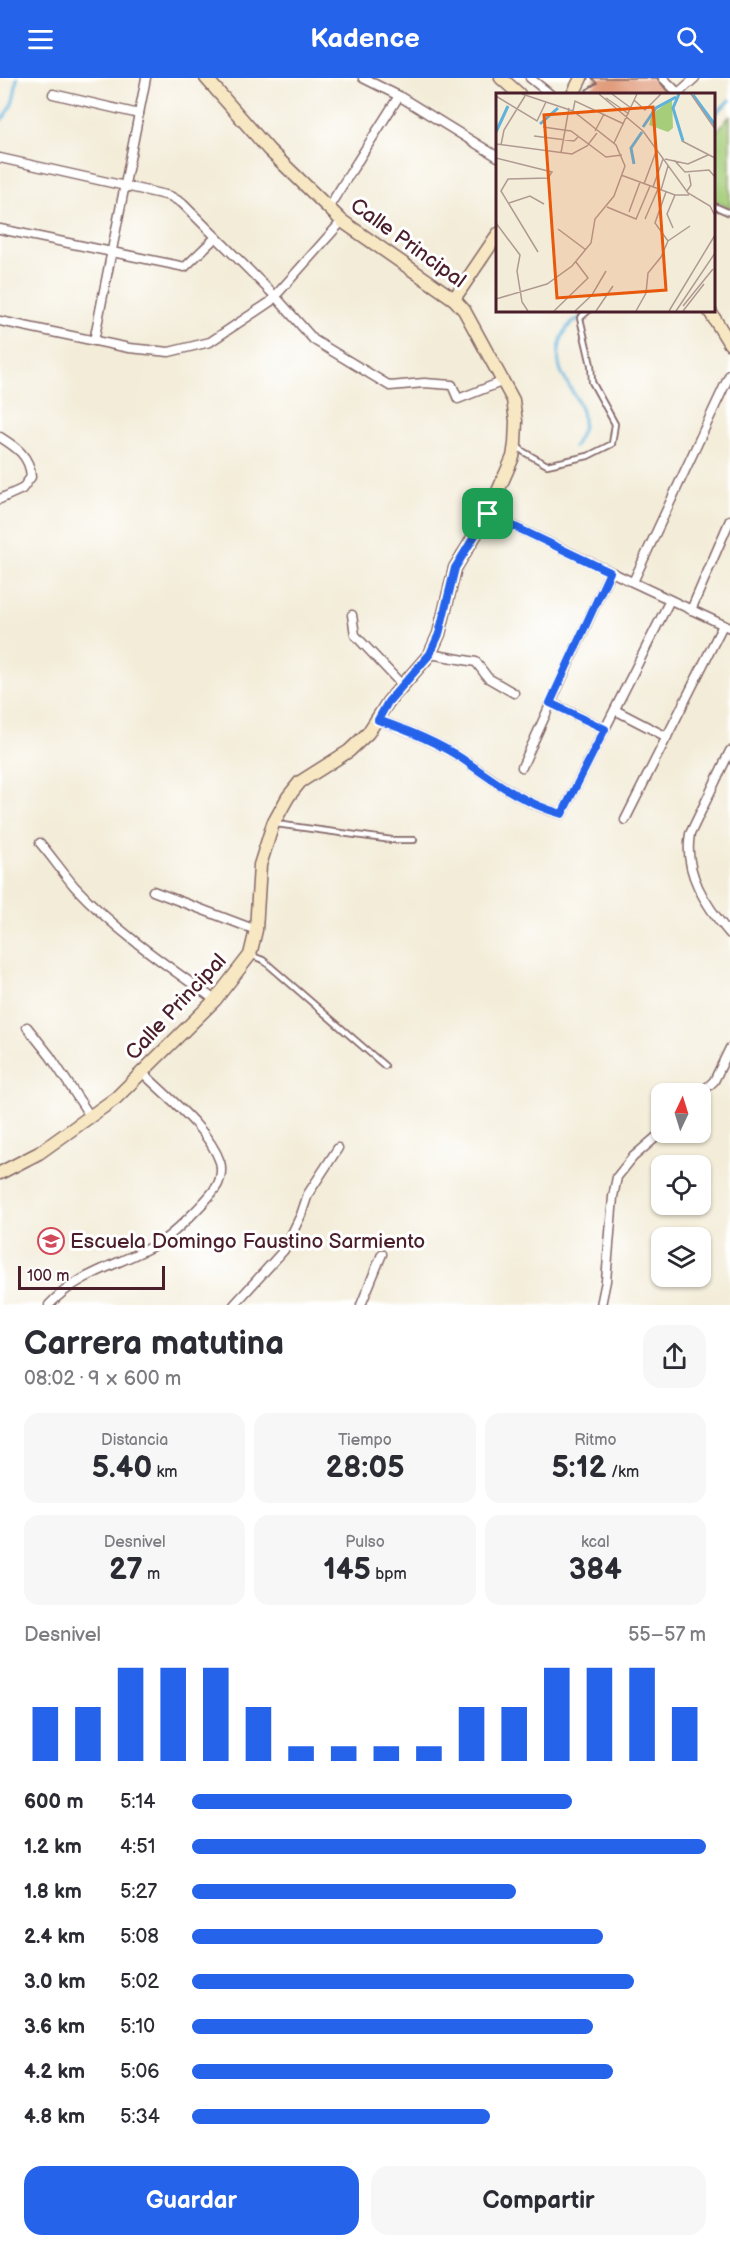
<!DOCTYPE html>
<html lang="es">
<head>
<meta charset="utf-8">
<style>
	:root { --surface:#fff; --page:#f7f7f7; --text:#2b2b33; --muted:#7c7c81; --accent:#2563eb }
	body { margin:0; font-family:"Balsamiq Sans",sans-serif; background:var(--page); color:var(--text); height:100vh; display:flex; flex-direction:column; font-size:22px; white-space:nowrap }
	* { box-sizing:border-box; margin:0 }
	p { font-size:20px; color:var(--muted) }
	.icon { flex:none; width:33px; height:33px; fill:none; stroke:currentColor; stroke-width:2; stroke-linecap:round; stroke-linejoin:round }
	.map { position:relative; height:1227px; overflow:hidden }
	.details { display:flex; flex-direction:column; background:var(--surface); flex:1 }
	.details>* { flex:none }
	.needle { width:39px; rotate:4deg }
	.buttons { position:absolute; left:651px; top:1005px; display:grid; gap:12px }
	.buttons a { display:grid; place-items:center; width:60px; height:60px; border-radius:12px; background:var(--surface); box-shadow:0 2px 4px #0004; font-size:30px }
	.scale { position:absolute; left:18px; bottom:15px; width:147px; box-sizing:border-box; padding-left:6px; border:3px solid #4a1f2b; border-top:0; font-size:16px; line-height:21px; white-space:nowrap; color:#4a1f2b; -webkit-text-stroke:4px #fff; paint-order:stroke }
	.pin { position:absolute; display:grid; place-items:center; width:51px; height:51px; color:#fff; margin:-26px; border-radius:12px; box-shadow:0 3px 9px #0006 }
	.round { display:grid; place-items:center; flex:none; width:63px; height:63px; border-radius:18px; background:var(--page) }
	.overview { display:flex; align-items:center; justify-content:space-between; height:102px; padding:0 24px }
	h1 { font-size:33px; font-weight:800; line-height:45px }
	.figures { display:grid; grid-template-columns:repeat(3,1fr); gap:9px; height:102px; padding:6px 24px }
	.figures div { display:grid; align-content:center; border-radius:15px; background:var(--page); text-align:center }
	.figures b { font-size:30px; font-weight:800 }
	.figures small { font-size:16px; font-weight:400 }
	.figures p { font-size:16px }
	.chart { height:168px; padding:12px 24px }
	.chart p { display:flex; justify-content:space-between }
	.chart svg { width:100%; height:108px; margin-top:6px; stroke:var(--accent); stroke-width:6 }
	.primary-button { display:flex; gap:12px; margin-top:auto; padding:12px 24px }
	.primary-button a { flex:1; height:69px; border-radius:18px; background:var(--accent); color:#fff; font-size:24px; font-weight:800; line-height:69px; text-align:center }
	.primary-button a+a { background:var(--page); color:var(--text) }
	ul { padding:0 24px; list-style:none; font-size:20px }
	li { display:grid; grid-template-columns:96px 72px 1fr; align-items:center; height:45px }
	li i { height:15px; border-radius:8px; background:var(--accent) }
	header { display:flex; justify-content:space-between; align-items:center; height:78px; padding:0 24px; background:var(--accent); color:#fff; font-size:27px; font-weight:800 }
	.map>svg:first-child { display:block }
</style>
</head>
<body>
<header><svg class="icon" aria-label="menu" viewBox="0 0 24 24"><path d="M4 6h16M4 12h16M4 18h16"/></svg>Kadence<svg class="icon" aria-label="search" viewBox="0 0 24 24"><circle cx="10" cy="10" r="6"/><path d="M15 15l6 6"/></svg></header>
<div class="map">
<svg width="730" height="1227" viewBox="0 0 730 1227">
	<rect width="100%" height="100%" fill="#fff"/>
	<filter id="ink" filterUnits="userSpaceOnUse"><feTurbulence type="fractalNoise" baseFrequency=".0167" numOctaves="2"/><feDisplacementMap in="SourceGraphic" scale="12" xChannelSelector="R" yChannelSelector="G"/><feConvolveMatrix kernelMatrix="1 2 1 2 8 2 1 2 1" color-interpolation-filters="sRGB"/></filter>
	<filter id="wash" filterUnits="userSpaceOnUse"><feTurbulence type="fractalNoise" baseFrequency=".008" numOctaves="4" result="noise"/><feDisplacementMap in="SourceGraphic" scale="24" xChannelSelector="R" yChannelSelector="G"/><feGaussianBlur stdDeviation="1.35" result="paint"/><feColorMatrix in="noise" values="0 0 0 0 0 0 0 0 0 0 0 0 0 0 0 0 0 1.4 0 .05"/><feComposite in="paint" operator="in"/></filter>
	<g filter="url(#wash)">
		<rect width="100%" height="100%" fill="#f3ecd8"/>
		<path fill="#a6ce7a" stroke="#787652" stroke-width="1.5" d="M730 38V130L714 123V56Z"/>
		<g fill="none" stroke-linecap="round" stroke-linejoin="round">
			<g stroke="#5fb2da" stroke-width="3">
				<path d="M714 37 730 22"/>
				<path d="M0 43C13 33 15 15 17 0"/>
				<path d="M574 369C576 364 580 358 582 352 588 328 569 313 561 293 555 278 560 255 572 245 578 240 589 236 597 232"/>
			</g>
		</g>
		<g id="blocks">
			<path fill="#de9472" d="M592 0H657L668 14 666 16H590L586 12 597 5Z"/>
		</g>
	</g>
	<g filter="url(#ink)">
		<use href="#blocks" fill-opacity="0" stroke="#856768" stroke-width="1.5"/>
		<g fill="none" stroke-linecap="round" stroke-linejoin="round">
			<defs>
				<g id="lane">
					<path d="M714 128 730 135"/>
					<path d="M517 368 524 374 547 387 588 378 612 366 615 346 592 304 591 287 580 240 589 232"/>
					<path d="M276 746 392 762H414"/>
					<path d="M250 877 263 882 385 988"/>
				</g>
				<g id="street">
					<path d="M363 0 399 18 498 79"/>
					<path d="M530 0 550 16"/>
					<path d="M663 0 678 15 695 0"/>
					<path d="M53 16 139 36"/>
					<path d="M0 80 170 118 182 125 275 218 314 262 390 308 424 305 452 307 458 321 504 303"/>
					<path d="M328 130 399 18"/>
					<path d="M0 151 185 189 216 159"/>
					<path d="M0 243 129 270 169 274 210 264 270 224 342 143"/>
					<path d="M94 263 146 0"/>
					<path d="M0 359C16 369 30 378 31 399L22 411 0 421"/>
					<path d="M488 436 730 550"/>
					<path d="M633 504 730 296"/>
					<path d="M691 532 730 442"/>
					<path d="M352 537 355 557 402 607"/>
					<path d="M430 576 476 584 488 600 514 615"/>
					<path d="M551 625 605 651"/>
					<path d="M615 632 667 659"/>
					<path d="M378 642C407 652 435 663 461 680 494 702 523 726 562 736L670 522"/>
					<path d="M730 673 690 756C683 794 706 828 730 856"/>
					<path d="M522 689 610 494"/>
					<path d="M625 742 723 547"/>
					<path d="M40 765C52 779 63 795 75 809 116 853 166 887 215 922"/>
					<path d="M153 813 256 852"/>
					<path d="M27 949 50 978 90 1038"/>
					<path d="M700 1016 714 1003 730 970"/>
					<path d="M49 1227C79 1194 123 1186 160 1164 172 1158 212 1118 218 1106 221 1100 222 1090 220 1084 209 1051 166 1018 142 994"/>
					<path d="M234 1227 284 1172 301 1137 308 1116 338 1070"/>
					<path d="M361 1227 382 1176"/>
					<path d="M601 1227 606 1203 613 1119 617 1099 633 1079 662 1054"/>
				</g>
				<g id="secondary">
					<path d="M501 0 519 16"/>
					<path d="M573 16 581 0"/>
					<path d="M454 221 498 156"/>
					<path d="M709 232 730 266"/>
					<path d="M0 1095 39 1075 116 1020 215 922 250 877 256 852 260 787 273 746 288 719 300 704 349 673 368 655 388 624 430 576 439 556 455 490 488 436 513 379 515 366 516 343 513 322 464 232 454 221 342 143 269 72 206 0"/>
				</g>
			</defs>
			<use href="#lane" stroke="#856768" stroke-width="8"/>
			<use href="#street" stroke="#856768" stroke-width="11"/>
			<use href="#secondary" stroke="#856768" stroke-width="15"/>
			<use href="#lane" stroke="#fff" stroke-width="4.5"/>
			<use href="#street" stroke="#fff" stroke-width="8"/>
			<use href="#secondary" stroke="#f7e8c3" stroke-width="12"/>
		</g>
	</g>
	<g fill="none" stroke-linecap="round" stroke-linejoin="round" filter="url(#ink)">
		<defs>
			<path id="route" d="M488 436 610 494 550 625 605 651 562 736C522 725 494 703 461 680 435 663 407 652 378 642L388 624 430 576 439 556 455 490Z"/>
		</defs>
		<use href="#route" stroke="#fff" stroke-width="12"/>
		<use href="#route" stroke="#2563eb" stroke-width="8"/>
	</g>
	<defs>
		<symbol id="school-ring" viewBox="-11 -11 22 22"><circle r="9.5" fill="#fff" stroke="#d1495b" stroke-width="1.5"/><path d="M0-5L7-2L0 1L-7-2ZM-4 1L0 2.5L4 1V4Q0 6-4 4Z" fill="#d1495b"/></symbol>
	</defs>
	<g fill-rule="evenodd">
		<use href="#school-ring" x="36" y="1148" width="30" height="30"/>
	</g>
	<g text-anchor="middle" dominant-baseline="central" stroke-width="6" stroke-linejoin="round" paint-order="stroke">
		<g font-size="21" fill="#4a1f2b" stroke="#fff">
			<text transform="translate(408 165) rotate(36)">Calle Principal</text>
			<text transform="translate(176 929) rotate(-47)">Calle Principal</text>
		</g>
		<g font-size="21" fill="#4a1f2b" stroke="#fff" text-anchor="start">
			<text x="70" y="1163">Escuela Domingo Faustino Sarmiento</text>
		</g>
	</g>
	<g transform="translate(496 15)">
		<rect width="219" height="219" fill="#f3ecd8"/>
		<path d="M176 6 177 35 172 39 153 32 156 21Z" fill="#a6ce7a"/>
		<path fill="none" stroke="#5fb2da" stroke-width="3" d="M183 1 177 15 187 48M197 2 219 32M44 31 62 15M147 34 160 15 180 4M0 39 12 13M138 71 135 55 146 39"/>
		<path fill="none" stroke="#af9a93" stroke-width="1.5" d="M103 1 147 38 192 100 214 113 219 123M116 1 135 15M195 1 219 36M0 3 41 28 50 9M110 5 133 21M138 7 149 17 165 1M77 18 79 8 128 31M47 34 75 38 110 64 126 62M99 38 108 21M38 43 78 48 82 44M186 48 219 65M118 50 141 1M0 51 76 61 91 53 101 40M5 52 8 37 29 3M65 60 73 15M0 65 56 79 52 85 12 86 5 98 42 159M169 66 192 71 212 62M178 67 189 79 213 77 219 84M125 82 179 102H193M148 91 161 56M157 94 167 66M165 97 172 73M191 98 195 92 193 81M170 99 159 130 172 148M13 110 34 103 48 111M111 114 140 126 154 93M133 119 144 89M149 126 162 96M0 130 24 162 21 178 26 209 32 218M177 135 171 121 179 102M62 136 90 157M0 206 51 191 76 173 95 150 99 126 118 103 129 73 120 52 77 18 26 1M187 213 217 176M58 218 92 185 80 169M79 218 96 202 110 178M100 218 117 193M140 218 150 200 152 180 165 164 172 148 194 133M173 218 219 142M180 218 219 160M187 218 208 191"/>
		<path fill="#e8590c" fill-opacity="0.15" stroke="#e8590c" stroke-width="3" d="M157 14 170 197 61 205 48 22Z"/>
		<rect width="219" height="219" fill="none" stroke="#4a1f2b" stroke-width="3"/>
	</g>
</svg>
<div class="buttons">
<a><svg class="needle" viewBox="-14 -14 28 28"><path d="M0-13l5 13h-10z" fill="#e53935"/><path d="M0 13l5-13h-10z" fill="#7c7c81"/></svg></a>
<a><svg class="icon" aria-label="locate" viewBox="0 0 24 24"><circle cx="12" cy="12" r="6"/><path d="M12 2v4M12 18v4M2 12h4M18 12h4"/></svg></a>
<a><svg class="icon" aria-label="layers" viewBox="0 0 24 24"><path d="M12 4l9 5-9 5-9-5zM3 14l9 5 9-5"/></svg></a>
</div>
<div class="scale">100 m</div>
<div class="pin" style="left:488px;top:436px;background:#1e9e55"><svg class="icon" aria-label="arrive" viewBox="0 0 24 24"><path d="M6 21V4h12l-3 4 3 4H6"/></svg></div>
</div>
<section class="details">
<div class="overview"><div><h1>Carrera matutina</h1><p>08:02 · 9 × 600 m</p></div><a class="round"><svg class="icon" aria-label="share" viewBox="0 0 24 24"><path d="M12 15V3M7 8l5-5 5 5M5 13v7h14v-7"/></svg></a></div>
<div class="figures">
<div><p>Distancia</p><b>5.40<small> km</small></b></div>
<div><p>Tiempo</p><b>28:05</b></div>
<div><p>Ritmo</p><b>5:12<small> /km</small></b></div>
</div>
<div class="figures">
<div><p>Desnivel</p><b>27<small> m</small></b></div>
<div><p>Pulso</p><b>145<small> bpm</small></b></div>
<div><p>kcal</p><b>384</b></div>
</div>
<div class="chart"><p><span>Desnivel</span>55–57 m</p>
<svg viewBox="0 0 160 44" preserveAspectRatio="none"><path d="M5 44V22M15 44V22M25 44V6M35 44V6M45 44V6M55 44V22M65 44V38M75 44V38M85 44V38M95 44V38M105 44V22M115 44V22M125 44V6M135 44V6M145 44V6M155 44V22"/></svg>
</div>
<ul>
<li><b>600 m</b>5:14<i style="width:74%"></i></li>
<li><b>1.2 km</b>4:51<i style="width:100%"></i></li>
<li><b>1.8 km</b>5:27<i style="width:63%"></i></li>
<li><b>2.4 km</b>5:08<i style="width:80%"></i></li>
<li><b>3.0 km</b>5:02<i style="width:86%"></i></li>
<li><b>3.6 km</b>5:10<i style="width:78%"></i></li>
<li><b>4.2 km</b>5:06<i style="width:82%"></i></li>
<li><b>4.8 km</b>5:34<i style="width:58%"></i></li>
</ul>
<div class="primary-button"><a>Guardar</a><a>Compartir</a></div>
</section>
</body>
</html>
